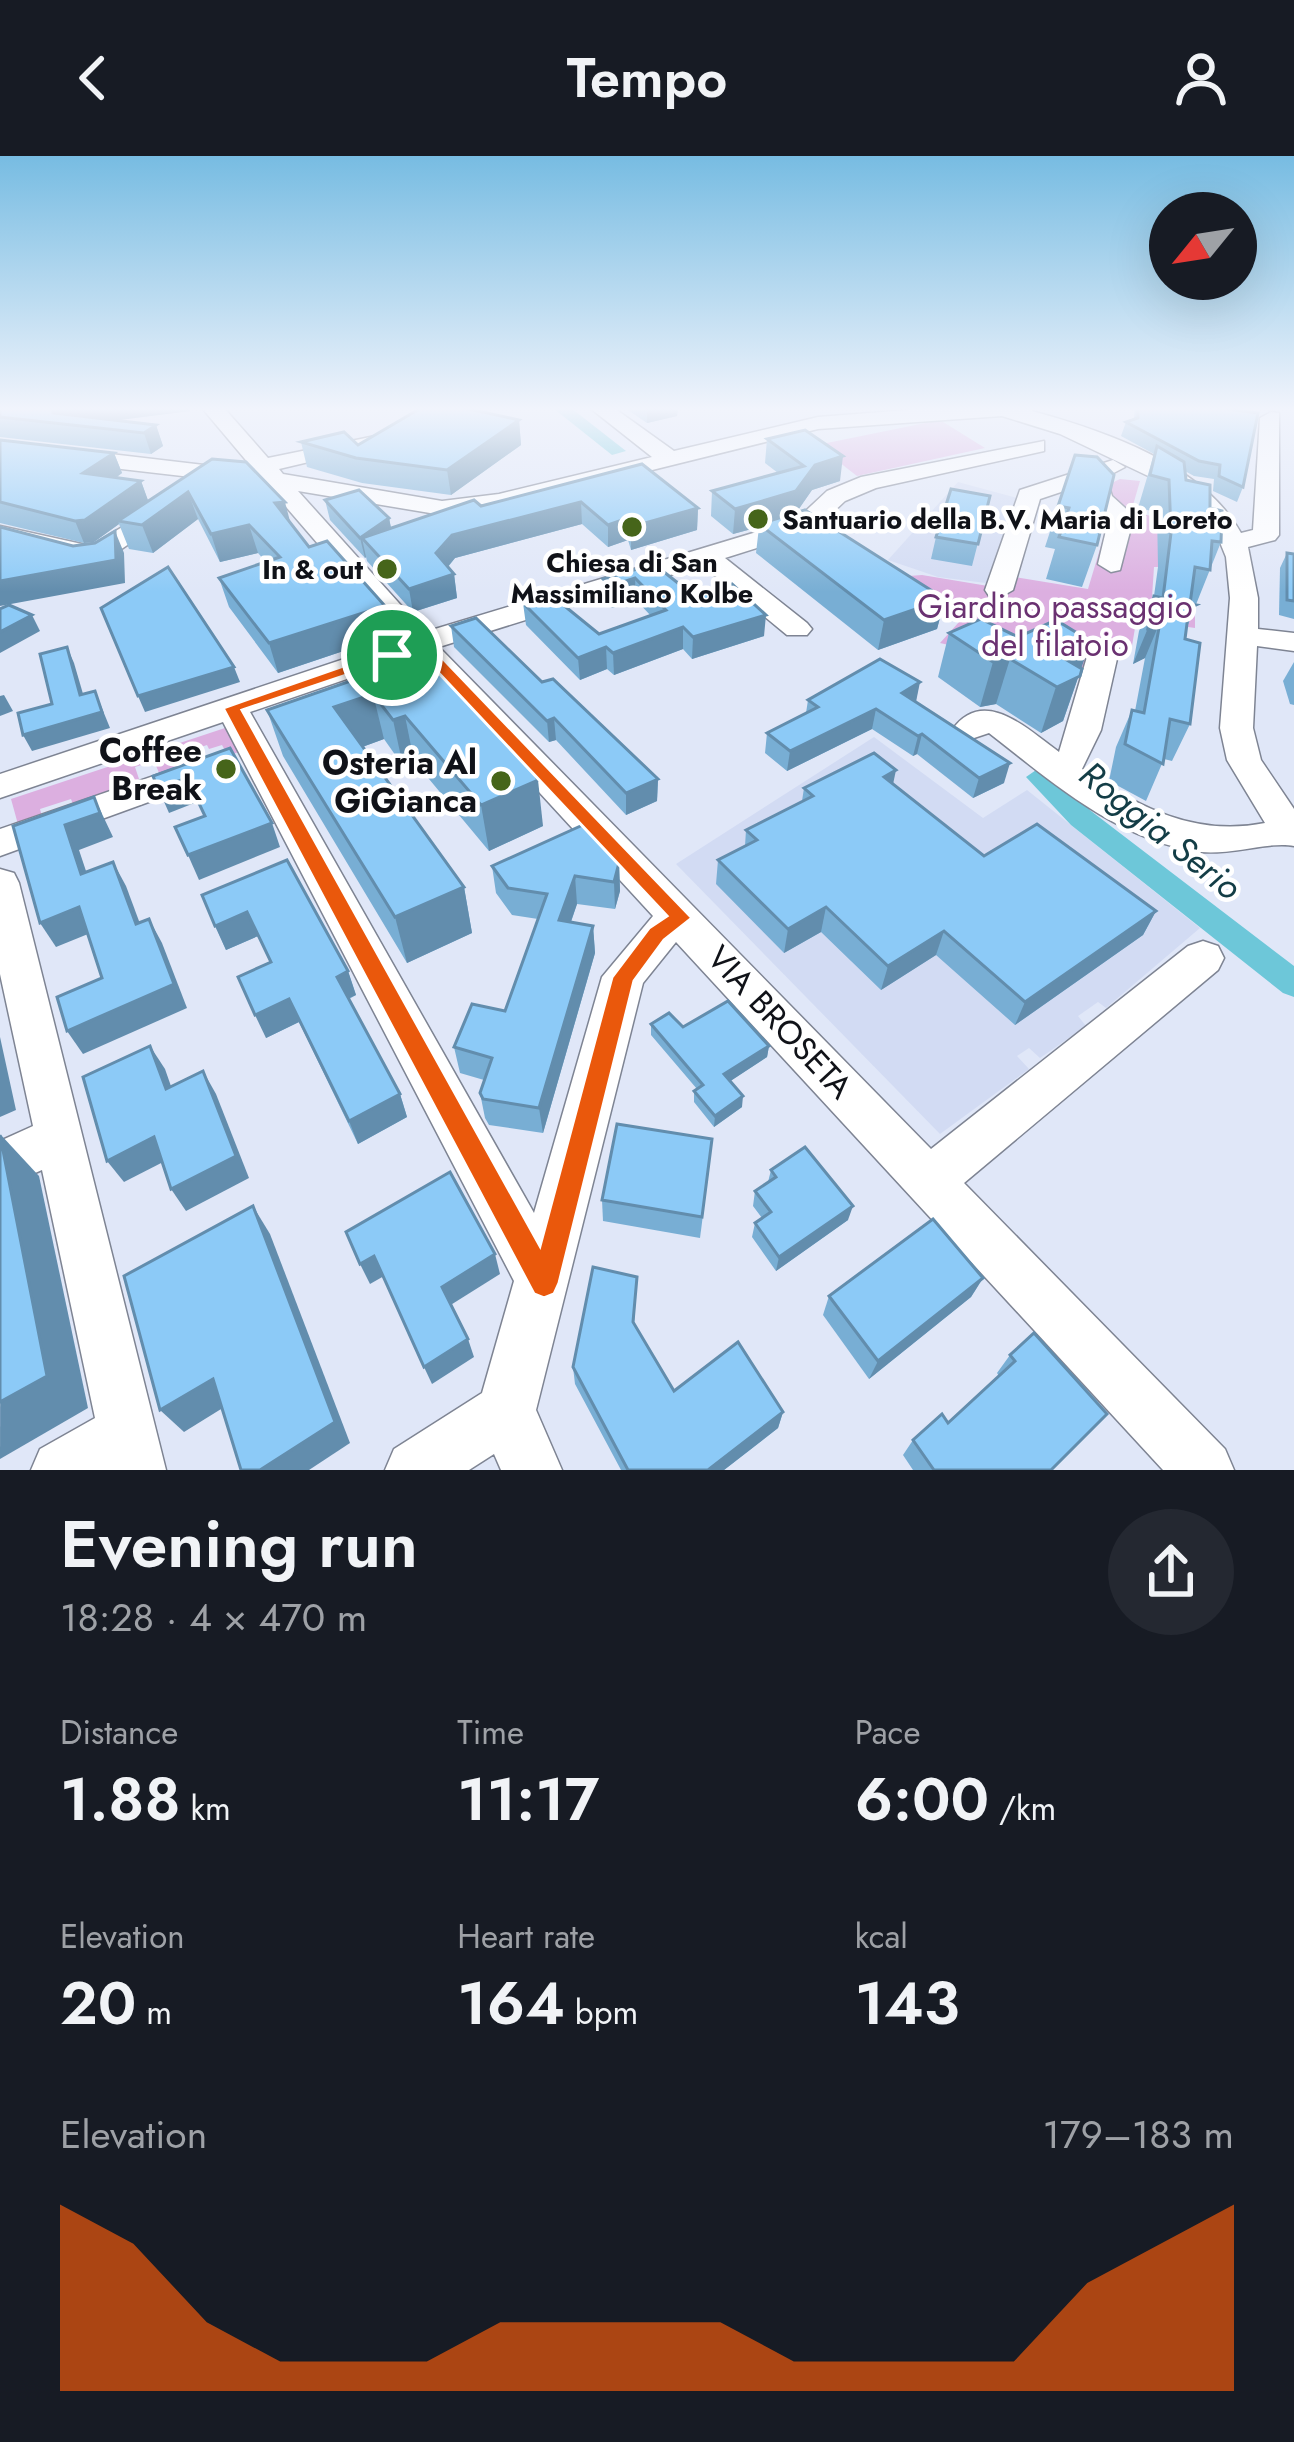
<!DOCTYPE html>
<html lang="en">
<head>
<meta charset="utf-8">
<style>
	:root { --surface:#171b24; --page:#242831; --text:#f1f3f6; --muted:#9ea1a6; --accent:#ea580c }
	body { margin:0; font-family:Jost,sans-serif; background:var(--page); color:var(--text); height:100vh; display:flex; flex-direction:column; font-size:45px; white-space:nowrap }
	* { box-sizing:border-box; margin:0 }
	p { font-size:39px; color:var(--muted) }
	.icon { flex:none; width:66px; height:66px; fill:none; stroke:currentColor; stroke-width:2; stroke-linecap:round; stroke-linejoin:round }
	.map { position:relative; height:1314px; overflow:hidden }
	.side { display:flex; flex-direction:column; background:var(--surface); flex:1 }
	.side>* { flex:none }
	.needle { width:78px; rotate:240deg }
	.controls { position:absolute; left:1149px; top:36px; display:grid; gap:24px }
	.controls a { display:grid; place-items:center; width:108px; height:108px; border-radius:50%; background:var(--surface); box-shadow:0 12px 48px #0002; font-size:60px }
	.pin { position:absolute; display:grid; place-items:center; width:102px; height:102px; color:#fff; margin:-51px; border:6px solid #fff; border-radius:50%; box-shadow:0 3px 12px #0007 }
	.round { display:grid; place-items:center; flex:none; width:126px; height:126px; border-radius:63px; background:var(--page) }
	.headline { display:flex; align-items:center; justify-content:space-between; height:204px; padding:0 60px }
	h1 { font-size:66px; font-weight:600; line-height:90px }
	.metrics { display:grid; grid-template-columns:repeat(3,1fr); gap:18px; height:204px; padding:12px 60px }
	.metrics div { display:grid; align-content:center }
	.metrics b { font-size:60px; font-weight:600 }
	.metrics small { font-size:33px; font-weight:400 }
	.metrics p { font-size:33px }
	.chart { height:336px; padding:24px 60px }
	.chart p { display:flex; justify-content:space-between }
	.chart svg { width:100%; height:216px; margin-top:12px; fill:var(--accent); opacity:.7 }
	header { display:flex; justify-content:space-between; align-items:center; height:156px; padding:0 60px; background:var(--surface); font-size:54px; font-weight:600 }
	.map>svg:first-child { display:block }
</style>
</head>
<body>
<header><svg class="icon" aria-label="back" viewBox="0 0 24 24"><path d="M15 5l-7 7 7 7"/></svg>Tempo<svg class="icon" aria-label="person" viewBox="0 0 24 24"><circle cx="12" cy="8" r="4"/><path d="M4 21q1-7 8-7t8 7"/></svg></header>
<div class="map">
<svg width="1294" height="1314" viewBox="0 0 1294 1314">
	<rect width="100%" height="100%" fill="#e0e7f8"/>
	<g fill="#d2dbf3">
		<path d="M958 326 1017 342 986 427 938 421 888 404Z"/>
		<path d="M874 581 983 662 1027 634 1200 772 1106 852 1098 846 1078 860 1086 870 1040 902 1029 892 1017 900 1029 913 940 978 676 708Z"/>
	</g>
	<g fill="#dcafe0">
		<path d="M940 264 985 292 857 320 817 289Z"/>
		<path d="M1120 323 1140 325 1131 356 1157 361 1165 411H1154L1152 441 1195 449V472L1154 466 1135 472 1131 496 1095 490 1086 520 940 487 959 466 895 421 922 419 988 430 1009 420 1088 433 1114 346 1089 338Z"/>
		<path d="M231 570 244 594 228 600 222 589 209 593 207 589 180 598 185 610 160 619 154 605 135 611 139 623 122 629 125 639 74 651 71 643 40 653 43 664 19 672 11 643Z"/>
	</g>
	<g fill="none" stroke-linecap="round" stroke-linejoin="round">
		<g fill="#6dc7d9" fill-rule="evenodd">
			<path d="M553 252H571L626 295 612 299Z"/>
			<path d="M1039 612 1048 615 1091 655 1294 810V841L1283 837 1071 669 1026 621Z"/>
		</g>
		<defs>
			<g id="minor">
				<path d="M202 252H224L268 302 385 278V288L279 313 283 318 442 345 499 338 652 301 590 252H614L674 295 818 261 933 252H1034L1032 255C1104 275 1203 308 1241 377L1253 374 1260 262 1271 256 1279 257V379L1275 384 1248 391 1258 442V473L1294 477V495L1257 490 1253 572 1261 604 1294 653V690C1270 685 1233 699 1201 696 1118 685 1052 626 989 577L968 584 956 581 952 574C984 529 1028 574 1059 596L1089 494 1093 488H1115L1119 494 1101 574 1082 613C1139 652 1196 681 1265 667L1227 604 1220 572 1230 442 1226 401 1215 374 1167 329 1060 278 1002 260 818 273 499 352 442 359 298 335 425 476 796 364 827 335 861 321 1044 285V295L876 332 845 345 814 374 725 402 807 467 812 473 807 479H787L702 409 439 491 931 993 1188 790 1203 785 1218 790 1224 802 1218 814 964 1027 1225 1293 1234 1314H1163L676 786 643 827 536 1254 562 1314H501L494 1298 469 1314H385L394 1293 482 1237 514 1125 223 566 0 642V618L401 484 268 330 0 299V285L255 315ZM414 500 653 760 602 821 534 1057 250 556Z"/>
				<path d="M1113 304 1125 311 1106 321 1112 340 1134 360 1120 414 1111 416 1098 408 1109 362 1092 348 1085 328 1040 343 1013 434 999 442 989 440 985 434 1020 334Z"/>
				<path d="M165 345 174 347 177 352 174 357 104 405 95 407 0 386V370L91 390Z"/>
				<path d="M200 604 212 607 217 615 212 623 0 700V673Z"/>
				<path d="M0 713 14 717 19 727 166 1314H31L40 1293 95 1262 42 1014 0 1032V985L33 970 0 818Z"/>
			</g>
		</defs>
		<use href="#minor" stroke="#7e8493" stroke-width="3"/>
		<use href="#minor" fill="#fff" fill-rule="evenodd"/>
	</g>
	<g fill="#78aed4">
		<path d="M0 252H189L190 255 115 264 156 269 163 290 151 298 0 281Z"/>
		<path d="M625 252H678L677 260 647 267Z"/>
		<path d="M1135 252H1221L1243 331 1237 346 1213 335 1214 323 1194 320 1185 315 1186 324 1210 352 1221 386 1187 471 1185 483 1190 568 1172 605 1164 603 1146 645 1109 625 1116 591 1132 554 1135 555 1145 502 1133 508 1139 475 1154 440 1158 411 1157 356 1138 352 1154 298 1121 280 1126 266 1134 263Z"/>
		<path d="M519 264 521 289 451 339 362 327 307 311 301 286 358 289Z"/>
		<path d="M767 283 840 325 812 334 796 357 945 443 937 473 878 494 756 397 759 371 733 378 711 360 712 335 778 317 765 307Z"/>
		<path d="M0 284 114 297 122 317 116 322 141 325 148 345 212 303 291 368 309 391 391 479 278 517 229 451 219 422 266 406 258 397 220 406 198 363 153 397 129 393 119 368 94 386 84 387 0 367Z"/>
		<path d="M1075 299 1097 389 1082 431 1046 423 1055 393 1045 391Z"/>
		<path d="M642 308 698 352 697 374 631 394 628 384 608 391 582 368 455 402 448 411 454 418 457 442 413 456 367 405 366 401 365 402 330 364 325 344 389 362 391 372Z"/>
		<path d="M990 340 972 410 931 403 936 381Z"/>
		<path d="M1287 397 1294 398V463L1279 459 1280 412Z"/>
		<path d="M654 408 693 439 764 480 692 503 683 493 614 519 607 513 580 524 526 469 523 447 599 478 651 460 636 444 612 452 604 444 603 423Z"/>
		<path d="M451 470 531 518 658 623 657 645 626 659 556 584 549 586 454 491Z"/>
		<path d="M949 477 1081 513 1063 565 1041 577 996 548 980 551 938 521Z"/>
		<path d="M431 497 466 544 543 670 489 695 414 605 403 610 384 583 362 591 464 731 472 777 407 807 283 600 267 554Z"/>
		<path d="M1294 506V549L1290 548 1283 525Z"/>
		<path d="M808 544 915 546 1004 627 973 642 917 598 913 600 872 573 787 615 765 597 767 577 806 557Z"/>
		<path d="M893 628 984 700 1156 755 1143 779 1015 869 936 799 881 834 821 776 784 797 716 728 718 704 745 690 746 674 802 645 804 632Z"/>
		<path d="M619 707 620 735 615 753 577 748 571 766 593 770 595 797 543 977 489 969 485 962 480 937 484 924 460 917 454 891 505 855 538 763 512 759 496 737 492 710Z"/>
		<path d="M202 739 348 815 356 839 349 843 400 938 407 961 358 988 299 866 266 882 270 806 258 780 226 794Z"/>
		<path d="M651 868 683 871 769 890 767 901 730 925 742 951 714 971 694 946V935L697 933 651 879Z"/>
		<path d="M710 1005 700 1082 603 1065 602 1044Z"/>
		<path d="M771 1014 848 1064 776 1115 752 1081 755 1067 762 1062 753 1050 755 1035 768 1026Z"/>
		<path d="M637 1121 634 1169 674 1235 783 1256 778 1272 724 1314H621L575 1228 573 1211Z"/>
		<path d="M983 1122 971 1141 869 1223 823 1159 829 1140Z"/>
		<path d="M1034 1177 1051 1314H913L903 1299 913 1284 948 1267 999 1220 997 1217 1010 1199Z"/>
	</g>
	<g fill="#628dad">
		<path d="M54 252H189L190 255 73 270 60 268Z"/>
		<path d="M647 252H678L677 260 647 267Z"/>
		<path d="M519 264 521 289 451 339 447 314Z"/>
		<path d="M156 269 163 290 151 298 144 277Z"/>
		<path d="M114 297 122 317 91 339 83 317Z"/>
		<path d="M843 300 840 325 812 334 794 360 759 368V371L733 378 735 353 815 309Z"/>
		<path d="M141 325 149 347 118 365 119 368 94 386 84 387 75 365Z"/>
		<path d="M188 336 198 363 153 397 142 369Z"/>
		<path d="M285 346 292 373 275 347Z"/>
		<path d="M581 346 582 368 455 402 440 420 436 397 452 379Z"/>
		<path d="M698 352 697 374 631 394V371Z"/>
		<path d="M389 362 393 382H362L366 401 365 402 360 382Z"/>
		<path d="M628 362V384L608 391V369Z"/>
		<path d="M249 369 258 397 220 406 211 378Z"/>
		<path d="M115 375 124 397 125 427 0 450V425L116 404Z"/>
		<path d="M454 418 457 442 413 456 409 433Z"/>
		<path d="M635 422 636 444 612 452 611 430Z"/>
		<path d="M945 443 937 473 878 494 884 464Z"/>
		<path d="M385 450 391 479 278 517 269 487Z"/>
		<path d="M32 459 40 475 0 497V476Z"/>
		<path d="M766 459 764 480 692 503 693 481Z"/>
		<path d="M1160 466 1145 502 1133 508 1148 472Z"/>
		<path d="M683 471V493L614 519 613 497Z"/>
		<path d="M67 491 74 507 88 555 80 539Z"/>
		<path d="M606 491 607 513 580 524 578 502Z"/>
		<path d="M1088 493 1063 565 1041 577 1065 503Z"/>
		<path d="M1010 503 996 548 980 551 993 506Z"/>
		<path d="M234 511 240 526 145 556 138 540Z"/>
		<path d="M920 526 916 546 902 537Z"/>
		<path d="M95 535 110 572 32 595 23 579Z"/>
		<path d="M373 538 384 583 346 597 334 551Z"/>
		<path d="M4 539 13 555 0 560V540Z"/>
		<path d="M876 553 872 573 787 615 790 595Z"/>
		<path d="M405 560 414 605 403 610 393 564Z"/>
		<path d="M554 562 556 584 549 586 547 565Z"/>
		<path d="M922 578 917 598 913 600 918 580Z"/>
		<path d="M1010 607 1004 627 973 642 979 622Z"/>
		<path d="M896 614 891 638 884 621Z"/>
		<path d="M187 622 197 646 169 657 158 632Z"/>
		<path d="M658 623 657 645 626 659V637Z"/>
		<path d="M538 624 543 670 489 695 481 649Z"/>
		<path d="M94 641 113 681 79 694 95 742 81 718 65 669Z"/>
		<path d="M272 667 280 691 199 724 188 699Z"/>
		<path d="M113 706 126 730 149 792 136 768Z"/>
		<path d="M619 707 620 735 615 753 614 726Z"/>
		<path d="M575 720 577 748 562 791 559 764Z"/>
		<path d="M464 731 472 777 407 807 395 761Z"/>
		<path d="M79 751 93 776 56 791 40 767Z"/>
		<path d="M826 751 821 776 784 797 788 773Z"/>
		<path d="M1156 755 1143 779 1015 869 1025 846Z"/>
		<path d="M247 756 258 780 226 794 215 770Z"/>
		<path d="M149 763 162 787 187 852 83 898 67 875Z"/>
		<path d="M593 770 595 797 543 977 539 952Z"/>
		<path d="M944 775 936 799 881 834 888 810Z"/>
		<path d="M348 815 356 839 345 844 337 821Z"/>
		<path d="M289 843 299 866 266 882 255 859Z"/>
		<path d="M0 881 16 954 0 961Z"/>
		<path d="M150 890 165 913 180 956 166 933Z"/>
		<path d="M769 890 767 901 723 930 724 918Z"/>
		<path d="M203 915 216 938 249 1022 186 1055 171 1033Z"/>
		<path d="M400 938 407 961 358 988 349 965Z"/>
		<path d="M743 940 742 951 714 971 715 960Z"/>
		<path d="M1 979 39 1020 88 1252 0 1303Z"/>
		<path d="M154 981 169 1003 124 1026 107 1005Z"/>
		<path d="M253 1050 270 1078 350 1287 309 1314H260Z"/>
		<path d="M853 1050 848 1064 776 1115 779 1101Z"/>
		<path d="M495 1098 500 1118 449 1150 442 1131Z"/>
		<path d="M374 1100 384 1120 370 1128 360 1108Z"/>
		<path d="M983 1122 971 1141 869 1223 878 1205Z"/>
		<path d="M468 1183 474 1201 432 1228 424 1211Z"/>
		<path d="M213 1223 234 1245 184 1276 160 1254Z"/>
		<path d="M783 1256 778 1272 724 1314H708Z"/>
	</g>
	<g fill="#8ccaf7" stroke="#628dad" stroke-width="3">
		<path d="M0 252H53V257L156 269 144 277 0 261Z"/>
		<path d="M421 252H465L519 264 447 314 356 302 301 286 344 276 358 289Z"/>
		<path d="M1138 252H1221L1258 257 1243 331 1219 320 1220 309 1199 305 1126 266 1138 262Z"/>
		<path d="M805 274 843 300 815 309 796 335 735 353 712 335 804 310 767 283Z"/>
		<path d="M0 284 114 297 83 317 141 325 85 364 75 365 0 346Z"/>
		<path d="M1157 290 1184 306 1186 324 1210 329V352L1222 355 1221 386 1212 385 1210 414 1195 411 1190 448 1196 449 1189 452 1185 483 1200 487 1190 568 1170 563 1163 608 1125 588 1132 554 1144 557 1160 466 1148 472 1154 440 1163 442 1171 377 1169 324 1150 319Z"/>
		<path d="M1075 299 1097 301 1114 319 1097 389 1059 381 1069 352 1058 350Z"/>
		<path d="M212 303 246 306 285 346 275 347 309 391 327 385 385 450 269 487 219 422 280 401 249 369 211 378 188 336 142 369 118 365Z"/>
		<path d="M642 308 698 352 631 371 628 362 608 369 581 346 452 379 436 397 454 418 409 433 362 382 474 344 481 350Z"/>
		<path d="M951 333 990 340 978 388 936 381Z"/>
		<path d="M359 334 389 362 360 382 325 344Z"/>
		<path d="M805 354 945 443 884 464 759 368Z"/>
		<path d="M0 371 73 390 95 387 115 375 116 404 0 425Z"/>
		<path d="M1287 397 1294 398V445L1287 444Z"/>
		<path d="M654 408 693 439 732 428 766 459 693 481 683 471 613 497 606 491 578 502 523 447 551 439 599 478 666 454 635 422 611 430 603 423Z"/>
		<path d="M168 411 234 511 138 540 101 452Z"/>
		<path d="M9 449 32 459 0 476V453Z"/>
		<path d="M476 462 542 526 553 523 658 623 626 637 554 562 547 565 451 470Z"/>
		<path d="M981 463 1018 481 1056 464 1090 485 1088 493 1065 503 1082 513 1080 520 1057 531 1010 503 993 506 949 477Z"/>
		<path d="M67 491 80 539 95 535 102 556 23 579 18 557 52 548 40 498Z"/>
		<path d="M431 497 465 538 462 539 531 611 538 624 481 649 405 560 393 564 373 538 334 551 464 731 395 761 267 554Z"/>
		<path d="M880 503 920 526 902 537 1010 607 979 622 922 578 918 580 876 553 790 595 767 577 818 551 808 544Z"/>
		<path d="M230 592 272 667 188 699 175 671 205 660 187 622 158 632 153 620Z"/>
		<path d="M874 597 896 614 884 621 984 700 1037 668 1156 755 1025 846 944 775 888 810 826 751 788 773 718 704 757 684 746 674 813 640 804 632Z"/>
		<path d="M94 641 100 657 65 669 81 718 113 706 136 768 149 763 174 828 67 875 57 841 102 822 79 751 40 767 13 670Z"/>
		<path d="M585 668 619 707 614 726 575 720 559 764 593 770 539 952 483 943 480 937 492 902 454 891 472 848 505 855 547 738 508 732 492 710Z"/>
		<path d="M287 704 348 815 337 821 400 938 349 965 289 843 255 859 238 821 271 806 247 756 215 770 202 739Z"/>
		<path d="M728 845 769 890 724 918 743 940 715 960 694 935 703 929 651 868 669 857 683 871Z"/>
		<path d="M150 890 166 933 203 915 236 1000 171 1033 154 981 107 1005 83 921Z"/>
		<path d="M617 968 712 983 702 1061 602 1044Z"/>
		<path d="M0 979 47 1220 0 1246Z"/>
		<path d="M805 991 853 1050 779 1101 755 1067 771 1056 755 1035 776 1021 771 1014Z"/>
		<path d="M450 1016 495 1098 442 1131 468 1183 424 1211 374 1100 360 1108 346 1076Z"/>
		<path d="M253 1050 335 1266 260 1314H241L213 1223 160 1254 124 1120Z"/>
		<path d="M933 1063 983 1122 878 1205 829 1140Z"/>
		<path d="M593 1111 637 1121 633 1166 674 1235 738 1186 783 1256 708 1314H628L573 1211Z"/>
		<path d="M1034 1177 1107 1258 1051 1314H934L913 1284 942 1258 948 1267 1015 1205 1010 1199Z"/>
	</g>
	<linearGradient id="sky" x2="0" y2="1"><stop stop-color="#77bce2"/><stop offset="0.58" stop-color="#f1f4fc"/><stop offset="1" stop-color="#f1f4fc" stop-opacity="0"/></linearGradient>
	<rect width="1294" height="436" fill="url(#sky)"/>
	<path fill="#ea580c" stroke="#fff" stroke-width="3" fill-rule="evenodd" d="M415 485H426L692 762 664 784 634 825 559 1127 554 1138 544 1142 534 1138 223 552ZM418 495 667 760 649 772 612 821 540 1090 242 554Z"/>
	<g fill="#46651a" stroke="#fff" stroke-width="4.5">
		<circle cx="758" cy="363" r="12"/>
		<circle cx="632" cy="371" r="12"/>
		<circle cx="387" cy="413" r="12"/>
		<circle cx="226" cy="613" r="12"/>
		<circle cx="501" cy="625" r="12"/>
	</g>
	<g text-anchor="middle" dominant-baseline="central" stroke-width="9" stroke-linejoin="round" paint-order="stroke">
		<g font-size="27" font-weight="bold" fill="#101218" stroke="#fff" text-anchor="start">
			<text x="782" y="363">Santuario della B.V. Maria di Loreto</text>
			<text x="632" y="406" text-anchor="middle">Chiesa di San<tspan x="632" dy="31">Massimiliano Kolbe</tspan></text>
			<text x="363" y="413" text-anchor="end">In &amp; out</text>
		</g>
		<g font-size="33" fill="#6a3171" stroke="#fff">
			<text x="1055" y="450">Giardino passaggio<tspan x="1055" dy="38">del filatoio</tspan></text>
		</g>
		<g font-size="33" font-weight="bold" fill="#101218" stroke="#fff" text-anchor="end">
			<text x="202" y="594">Coffee<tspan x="202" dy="38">Break</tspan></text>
			<text x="477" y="606">Osteria Al<tspan x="477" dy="38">GiGianca</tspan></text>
		</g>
		<g font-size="33" fill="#101218" stroke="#fff">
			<text transform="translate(780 866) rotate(47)">VIA BROSETA</text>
		</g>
		<g font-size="36" font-style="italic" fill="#133d46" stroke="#fff">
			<text transform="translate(1161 674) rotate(39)">Roggia Serio</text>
		</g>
	</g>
</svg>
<div class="controls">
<a><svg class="needle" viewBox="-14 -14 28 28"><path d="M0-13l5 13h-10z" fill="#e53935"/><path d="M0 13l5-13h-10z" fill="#9ea1a6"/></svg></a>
</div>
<div class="pin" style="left:392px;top:499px;background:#1e9e55"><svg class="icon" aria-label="arrive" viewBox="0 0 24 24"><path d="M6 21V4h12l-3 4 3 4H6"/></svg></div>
</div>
<section class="side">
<div class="headline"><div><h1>Evening run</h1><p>18:28 · 4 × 470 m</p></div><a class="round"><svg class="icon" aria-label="share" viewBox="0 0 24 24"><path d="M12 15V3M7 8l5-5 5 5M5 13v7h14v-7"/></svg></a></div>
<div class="metrics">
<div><p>Distance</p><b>1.88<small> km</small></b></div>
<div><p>Time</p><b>11:17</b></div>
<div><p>Pace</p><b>6:00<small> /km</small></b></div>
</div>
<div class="metrics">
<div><p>Elevation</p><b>20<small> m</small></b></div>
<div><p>Heart rate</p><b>164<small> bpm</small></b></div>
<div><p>kcal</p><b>143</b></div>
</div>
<div class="chart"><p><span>Elevation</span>179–183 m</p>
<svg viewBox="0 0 160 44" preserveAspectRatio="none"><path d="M0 44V6L10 14L20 30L30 38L40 38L50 38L60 30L70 30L80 30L90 30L100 38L110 38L120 38L130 38L140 22L150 14L160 6V44z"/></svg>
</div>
</section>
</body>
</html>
